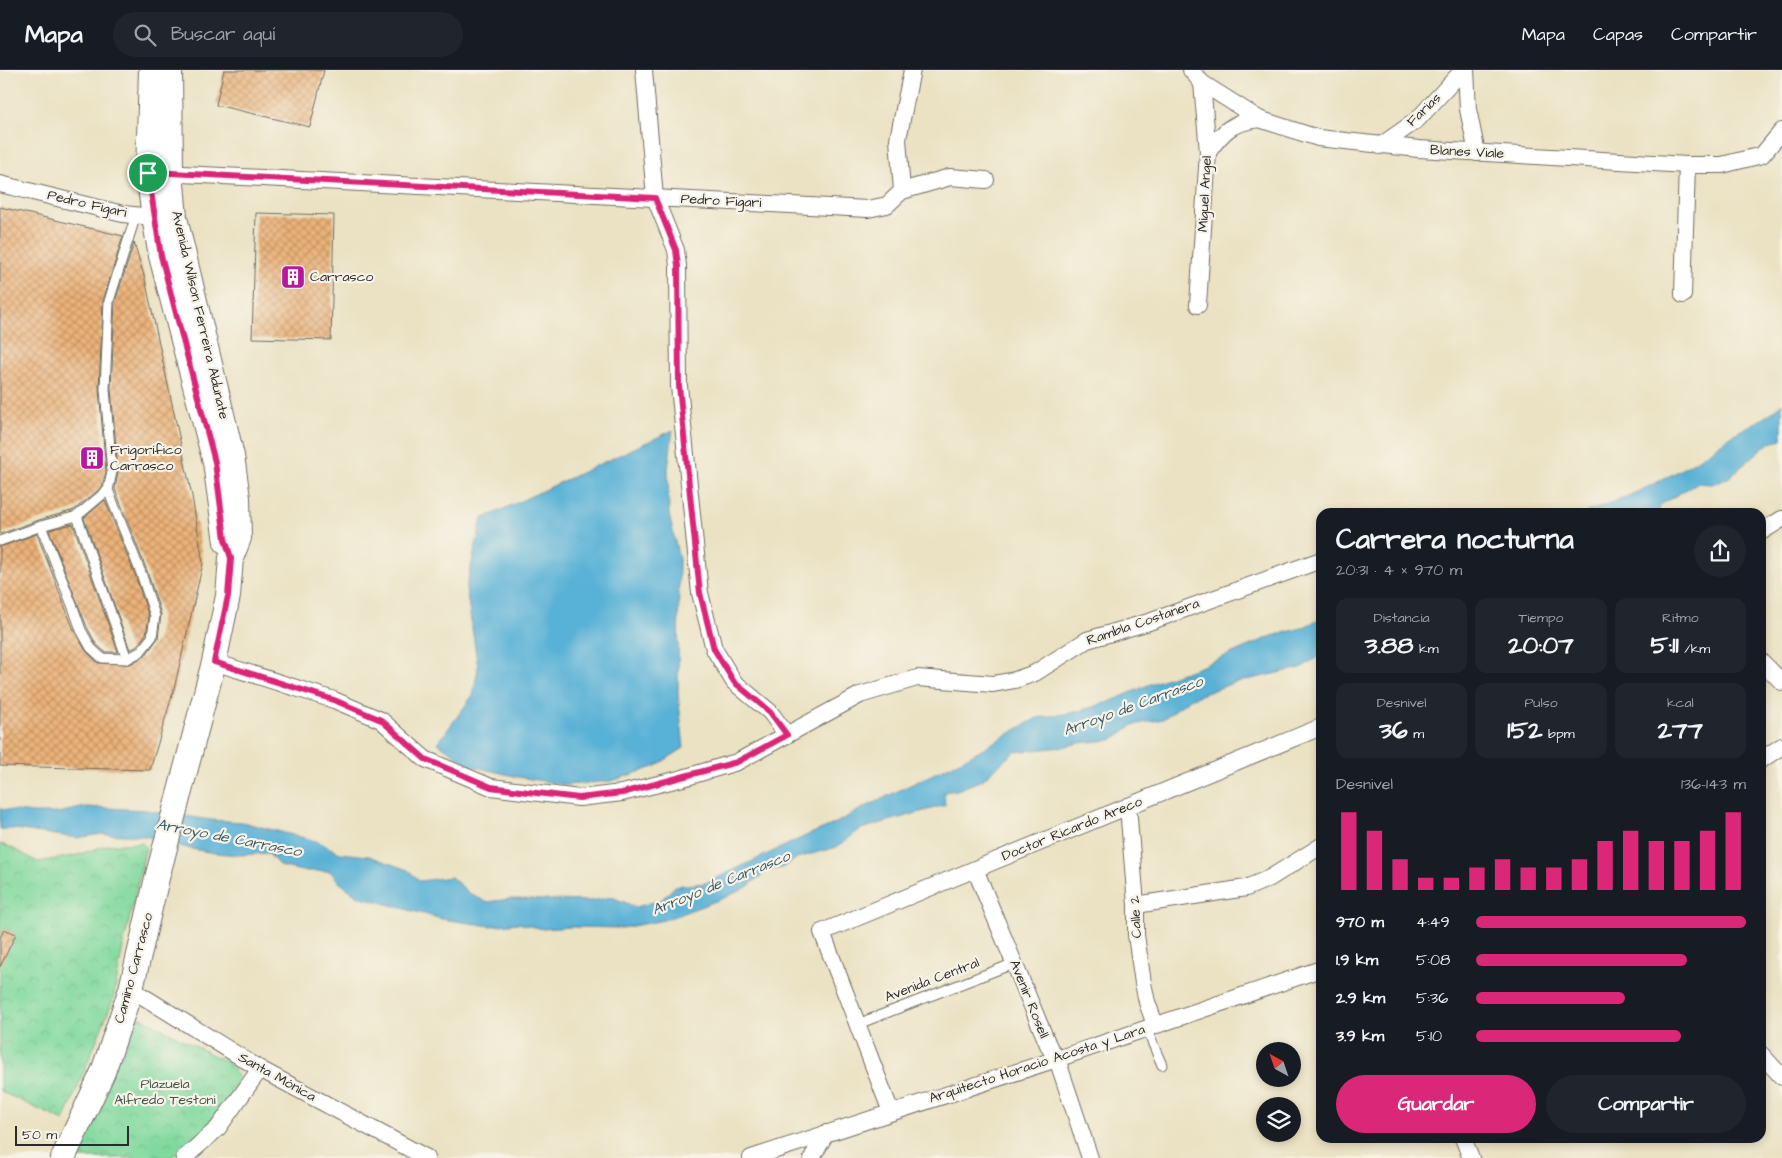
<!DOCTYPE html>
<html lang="es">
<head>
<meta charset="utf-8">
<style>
	:root { --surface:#171b24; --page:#20242c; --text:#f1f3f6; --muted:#9ea1a6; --line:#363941; --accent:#db2777 }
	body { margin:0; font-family:"Architects Daughter",sans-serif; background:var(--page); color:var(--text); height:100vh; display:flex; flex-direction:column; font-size:19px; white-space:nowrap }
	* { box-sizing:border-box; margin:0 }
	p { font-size:16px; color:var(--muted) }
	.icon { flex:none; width:28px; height:28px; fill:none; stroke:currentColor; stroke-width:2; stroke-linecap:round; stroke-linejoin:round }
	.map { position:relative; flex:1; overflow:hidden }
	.details { position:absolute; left:1316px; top:438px; width:450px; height:635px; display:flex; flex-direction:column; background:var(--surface); border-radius:15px; box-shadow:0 2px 8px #0003 }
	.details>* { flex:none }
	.needle { width:32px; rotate:320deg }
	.buttons { position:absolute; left:1256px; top:972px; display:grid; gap:10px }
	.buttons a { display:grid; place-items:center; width:45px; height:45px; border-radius:50%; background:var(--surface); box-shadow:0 2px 8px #0003; font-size:25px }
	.scale { position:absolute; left:15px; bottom:12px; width:114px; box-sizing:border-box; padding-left:5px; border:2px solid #2b2b2b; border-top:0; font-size:14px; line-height:18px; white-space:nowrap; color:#2b2b2b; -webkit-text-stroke:4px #f7f3e8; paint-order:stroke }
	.pin { position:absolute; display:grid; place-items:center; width:42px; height:42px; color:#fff; margin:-21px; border:2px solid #fff; border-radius:50%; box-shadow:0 1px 5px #0007 }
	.round { display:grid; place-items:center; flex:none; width:52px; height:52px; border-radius:26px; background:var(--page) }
	.head { display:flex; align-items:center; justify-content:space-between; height:85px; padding:0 20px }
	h1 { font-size:28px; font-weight:800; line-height:38px }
	.figures { display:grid; grid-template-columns:repeat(3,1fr); gap:8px; height:85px; padding:5px 20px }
	.figures div { display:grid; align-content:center; border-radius:12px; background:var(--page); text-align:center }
	.figures b { font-size:25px; font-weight:800 }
	.figures small { font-size:14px; font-weight:400 }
	.figures p { font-size:14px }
	.chart { height:140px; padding:10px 20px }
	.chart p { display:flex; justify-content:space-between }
	.chart svg { width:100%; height:90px; margin-top:5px; stroke:var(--accent); stroke-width:6 }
	.cta { display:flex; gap:10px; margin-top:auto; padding:10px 20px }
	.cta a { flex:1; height:58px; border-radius:30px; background:var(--accent); color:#fff; font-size:20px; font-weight:800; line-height:58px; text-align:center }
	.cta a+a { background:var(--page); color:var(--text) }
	ul { padding:0 20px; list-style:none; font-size:16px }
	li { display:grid; grid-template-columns:80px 60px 1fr; align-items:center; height:38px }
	li i { height:12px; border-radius:6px; background:var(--accent) }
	header { display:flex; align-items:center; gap:30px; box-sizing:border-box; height:70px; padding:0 25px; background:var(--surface); border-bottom:1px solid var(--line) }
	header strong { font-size:24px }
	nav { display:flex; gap:28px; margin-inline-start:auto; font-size:18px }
	.search { width:350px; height:45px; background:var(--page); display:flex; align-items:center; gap:12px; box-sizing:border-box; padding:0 18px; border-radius:28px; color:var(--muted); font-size:19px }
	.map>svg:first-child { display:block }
</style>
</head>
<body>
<header>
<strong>Mapa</strong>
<div class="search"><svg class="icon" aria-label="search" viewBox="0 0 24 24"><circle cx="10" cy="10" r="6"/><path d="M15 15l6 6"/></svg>Buscar aquí</div>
<nav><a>Mapa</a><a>Capas</a><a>Compartir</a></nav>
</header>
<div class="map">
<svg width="1782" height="1088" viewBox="0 0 1782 1088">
	<defs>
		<pattern id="park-crowns" width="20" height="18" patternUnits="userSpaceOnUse" patternTransform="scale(1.25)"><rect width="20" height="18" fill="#81d99e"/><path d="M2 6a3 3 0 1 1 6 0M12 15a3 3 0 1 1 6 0" fill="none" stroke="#70ba88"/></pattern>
		<pattern id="building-cross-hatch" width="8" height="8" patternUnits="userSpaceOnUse" patternTransform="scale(1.25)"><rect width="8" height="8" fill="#ecb37a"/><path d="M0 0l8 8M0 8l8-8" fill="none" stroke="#bf9264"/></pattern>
	</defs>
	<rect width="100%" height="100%" fill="#f7f3e8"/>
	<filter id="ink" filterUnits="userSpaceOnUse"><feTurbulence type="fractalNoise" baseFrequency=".02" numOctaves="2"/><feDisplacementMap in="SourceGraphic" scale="10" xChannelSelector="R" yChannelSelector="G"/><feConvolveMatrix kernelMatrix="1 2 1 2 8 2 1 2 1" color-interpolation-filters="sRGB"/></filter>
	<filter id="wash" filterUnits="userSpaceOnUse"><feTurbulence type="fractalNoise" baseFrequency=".0096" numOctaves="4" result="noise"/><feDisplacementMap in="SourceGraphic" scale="20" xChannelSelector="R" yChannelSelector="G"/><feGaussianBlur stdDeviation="1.12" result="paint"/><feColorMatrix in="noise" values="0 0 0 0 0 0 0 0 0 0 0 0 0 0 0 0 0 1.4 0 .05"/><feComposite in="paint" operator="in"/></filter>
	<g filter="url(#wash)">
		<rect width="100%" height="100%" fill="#ebe2c3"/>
		<g fill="url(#park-crowns)" stroke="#568264">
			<path d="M142 773 146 777 123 877 113 930 64 1051 0 1021V774L10 777 38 792 74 786 107 775Z"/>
			<path d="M129 946 144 949 224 991 231 996 238 1006 236 1018 231 1029 222 1041 205 1061 170 1088H76Z"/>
		</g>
		<g fill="#59b1d6" stroke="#426e80">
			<path d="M1782 333V370L1769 373 1728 408 1712 414 1697 413 1660 435 1659 442H1586C1621 431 1665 410 1697 390 1708 383 1719 374 1731 366 1750 354 1766 350 1782 333Z"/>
			<path d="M673 360 668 399 669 444 679 489 678 624 684 678 654 697 612 711 567 715 518 707 471 696 438 673 473 625 478 598 466 518 482 449Z"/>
			<path d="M1321 548V585L1301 598 1233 613 1190 629 1163 649 1133 655 1111 670 1079 673 1063 677 1014 682 982 710 957 720 944 722 945 735 861 759 837 777 797 788 782 798 768 800 747 817 724 828 664 850 622 858 571 857 543 859 518 853 490 856 442 849 358 826 340 813 330 801H302L280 796 268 783 240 785 215 783 191 779 145 766 102 764 77 768 14 759H0V739L33 743H57L86 737 146 740 211 750 242 752 316 771 340 783 369 786 408 800 420 811 451 807 469 823 486 832 511 829 591 831 612 827 636 837 661 830 675 816 706 813 808 765 834 754 865 737 964 689 1037 648 1072 643 1109 632 1153 613 1200 597 1272 566 1302 558Z"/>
		</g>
		<g id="blocks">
			<g fill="url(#building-cross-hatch)">
				<path d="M224 0H324L310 57 216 35Z"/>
				<path d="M0 137 123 166 103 231 99 319 106 402 102 417 74 440 39 450 0 464Z"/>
				<path d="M256 143 334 145 331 270 252 268Z"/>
				<path d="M134 173 145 209 192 426 203 493 174 619 150 700 0 696V477L37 464 75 563 86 581 98 593 130 594 145 586 158 568 161 544 147 501 115 419 118 402 111 319 115 232Z"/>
				<path d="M105 430 135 505 149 547 146 564 136 577 130 580 84 448Z"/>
				<path d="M73 454 118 582H105L96 574 87 557 49 460Z"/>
				<path d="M4 859 16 864 0 897V868Z"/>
			</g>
		</g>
	</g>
	<g filter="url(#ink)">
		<use href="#blocks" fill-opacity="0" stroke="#6e6b60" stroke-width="1"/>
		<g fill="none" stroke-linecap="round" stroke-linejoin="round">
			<defs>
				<g id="service">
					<path d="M77 446 127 589"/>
					<path d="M41 456 74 540 81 560 91 578 102 588 127 589 140 582 152 567 155 546 141 503 108 420"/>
					<path d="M0 471 41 456 77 446 108 420 112 402 105 319 109 231 136 145"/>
					<path d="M858 954 1015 893"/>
					<path d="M1146 958 1162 995"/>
				</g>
				<g id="minor">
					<path d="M644 0 655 128 676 180 678 196 679 316 700 523 714 579 734 612 770 642 787 665"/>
					<path d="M1191 0 1202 13 1259 49 1318 68 1419 79 1687 95H1722L1762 85 1782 61"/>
					<path d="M1466 0 1468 39 1477 83"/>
					<path d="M1380 76 1417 50 1463 0"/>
					<path d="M1208 82C1224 60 1231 53 1259 49"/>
					<path d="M163 103 868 139 887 135 902 121 950 107 986 110"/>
					<path d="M0 114 123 144 163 148"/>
					<path d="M902 121 898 69 912 0"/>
					<path d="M1683 225 1687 95"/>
					<path d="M1198 235 1208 82 1202 13"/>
					<path d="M1761 462 1782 449"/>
					<path d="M1761 591 1782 612"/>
					<path d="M214 592 334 630 381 650 425 689 491 717 579 728 622 723 683 708 737 692 860 625 917 608 993 614 1015 610 1035 603 1087 570 1149 552 1321 490"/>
					<path d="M1761 690 1782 676"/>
					<path d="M1128 736 1136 835V865L1143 913 1147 932 1155 955"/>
					<path d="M975 799 1049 977 1057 989 1090 1088"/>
					<path d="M1136 835 1246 818 1270 808 1321 776"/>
					<path d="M131 919 260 999 427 1088"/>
					<path d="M1761 984 1782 1007"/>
					<path d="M891 1042 822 862 1321 657"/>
					<path d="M1463 1068 1471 1088"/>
					<path d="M184 1088 218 1058 260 999"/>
					<path d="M751 1088 1057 989 1321 899"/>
					<path d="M812 1088 826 1063"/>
				</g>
				<g id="secondary">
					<path d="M151 0 148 103 154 147 161 186 215 392 226 472"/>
					<path d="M63 1088 103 1002 131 919 157 808 214 592 228 526 231 488 239 468 238 428 232 386 175 148 171 103 170 0"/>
				</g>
			</defs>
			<use href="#service" stroke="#6e6b60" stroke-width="11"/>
			<use href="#minor" stroke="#6e6b60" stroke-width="18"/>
			<use href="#secondary" stroke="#6e6b60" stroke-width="26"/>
			<use href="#service" stroke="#fff" stroke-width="9"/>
			<use href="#minor" stroke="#fff" stroke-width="16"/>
			<use href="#secondary" stroke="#fff" stroke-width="24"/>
		</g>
	</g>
	<g fill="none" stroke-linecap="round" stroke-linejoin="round" filter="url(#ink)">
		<defs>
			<path id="route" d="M148 103H171L655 128 676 180 678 196 679 316 700 523 714 579 734 612 770 642 787 665 737 692 622 723 579 728 528 722 491 717 425 689 381 650 334 630 214 592 228 526 231 488 225 469 215 392 161 186Z"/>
		</defs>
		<use href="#route" stroke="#fff" stroke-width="10"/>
		<use href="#route" stroke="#db2777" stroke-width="6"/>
	</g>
	<defs>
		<symbol id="building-square" viewBox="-11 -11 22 22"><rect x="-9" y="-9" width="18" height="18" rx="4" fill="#b5179e" stroke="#f7f3e8"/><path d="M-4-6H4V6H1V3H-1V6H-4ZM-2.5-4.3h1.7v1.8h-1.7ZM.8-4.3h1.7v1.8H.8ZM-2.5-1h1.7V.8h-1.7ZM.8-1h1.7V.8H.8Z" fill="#fff"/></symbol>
	</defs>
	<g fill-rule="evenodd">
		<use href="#building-square" x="279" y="193" width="28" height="28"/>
		<use href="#building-square" x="78" y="374" width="28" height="28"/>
	</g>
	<g text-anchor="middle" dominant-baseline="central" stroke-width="4.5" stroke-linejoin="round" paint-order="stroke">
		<g font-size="14" fill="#2b2b2b" stroke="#f7f3e8">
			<text transform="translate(1424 40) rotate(-44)">Farias</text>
			<text transform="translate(1467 82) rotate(3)">Blanes Viale</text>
			<text transform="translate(1205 124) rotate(-87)">Miguel Angel</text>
			<text transform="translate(721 131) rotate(3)">Pedro Figari</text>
			<text transform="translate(87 134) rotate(13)">Pedro Figari</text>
			<text transform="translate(200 245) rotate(77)">Avenida Wilson Ferreira Aldunate</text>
			<text transform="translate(1143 552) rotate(-19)">Rambla Costanera</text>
			<text transform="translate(1072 759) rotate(-22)">Doctor Ricardo Areco</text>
			<text transform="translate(1136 847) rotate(-93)">Calle 2</text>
			<text transform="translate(134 898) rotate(-75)">Camino Carrasco</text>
			<text transform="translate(932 910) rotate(-21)">Avenida Central</text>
			<text transform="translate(1029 929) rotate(68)">Avenir Rosell</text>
			<text transform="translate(1037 994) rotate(-18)">Arquitecto Horacio Acosta y Lara</text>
			<text transform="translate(277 1007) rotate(29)">Santa Mónica</text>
		</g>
		<g font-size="14" fill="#2b2b2b" stroke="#f7f3e8" text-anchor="start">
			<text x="310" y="207">Carrasco</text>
			<text x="110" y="380">Frigorífico<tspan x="110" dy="16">Carrasco</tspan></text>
		</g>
		<g font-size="14" fill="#405648" stroke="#f7f3e8">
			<text x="165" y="1014">Plazuela<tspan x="165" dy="16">Alfredo Testoni</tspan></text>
		</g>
		<g font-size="15" font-style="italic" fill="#3b5a67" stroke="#f7f3e8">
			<text transform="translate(1133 636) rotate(-20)">Arroyo de Carrasco</text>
			<text transform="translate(229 768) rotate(11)">Arroyo de Carrasco</text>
			<text transform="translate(721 813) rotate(-22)">Arroyo de Carrasco</text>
		</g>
	</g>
</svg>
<div class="buttons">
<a><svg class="needle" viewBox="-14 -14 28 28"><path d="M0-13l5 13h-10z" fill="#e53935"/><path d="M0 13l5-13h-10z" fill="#9ea1a6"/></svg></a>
<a><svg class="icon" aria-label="layers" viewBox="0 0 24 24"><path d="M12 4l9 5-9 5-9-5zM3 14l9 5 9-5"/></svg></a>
</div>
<div class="scale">50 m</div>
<div class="pin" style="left:148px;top:103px;background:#1e9e55"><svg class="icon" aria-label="arrive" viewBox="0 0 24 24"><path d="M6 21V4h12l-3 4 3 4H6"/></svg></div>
<section class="details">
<div class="head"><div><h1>Carrera nocturna</h1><p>20:31 · 4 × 970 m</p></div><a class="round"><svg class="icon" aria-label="share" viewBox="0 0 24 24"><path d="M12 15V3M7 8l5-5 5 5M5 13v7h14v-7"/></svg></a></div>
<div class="figures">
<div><p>Distancia</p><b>3.88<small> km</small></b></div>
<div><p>Tiempo</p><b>20:07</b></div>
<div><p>Ritmo</p><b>5:11<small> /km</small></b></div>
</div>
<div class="figures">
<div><p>Desnivel</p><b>36<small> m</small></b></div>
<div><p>Pulso</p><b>152<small> bpm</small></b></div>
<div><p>kcal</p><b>277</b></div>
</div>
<div class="chart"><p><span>Desnivel</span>136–143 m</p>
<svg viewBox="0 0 160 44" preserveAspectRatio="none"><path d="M5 44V6M15 44V15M25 44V29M35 44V38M45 44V38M55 44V33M65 44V29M75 44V33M85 44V33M95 44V29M105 44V20M115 44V15M125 44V20M135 44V20M145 44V15M155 44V6"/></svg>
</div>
<ul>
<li><b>970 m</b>4:49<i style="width:100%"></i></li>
<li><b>1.9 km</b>5:08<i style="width:78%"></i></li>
<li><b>2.9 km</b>5:36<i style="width:55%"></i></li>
<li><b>3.9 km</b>5:10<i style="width:76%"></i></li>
</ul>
<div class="cta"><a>Guardar</a><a>Compartir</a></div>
</section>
</div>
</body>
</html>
